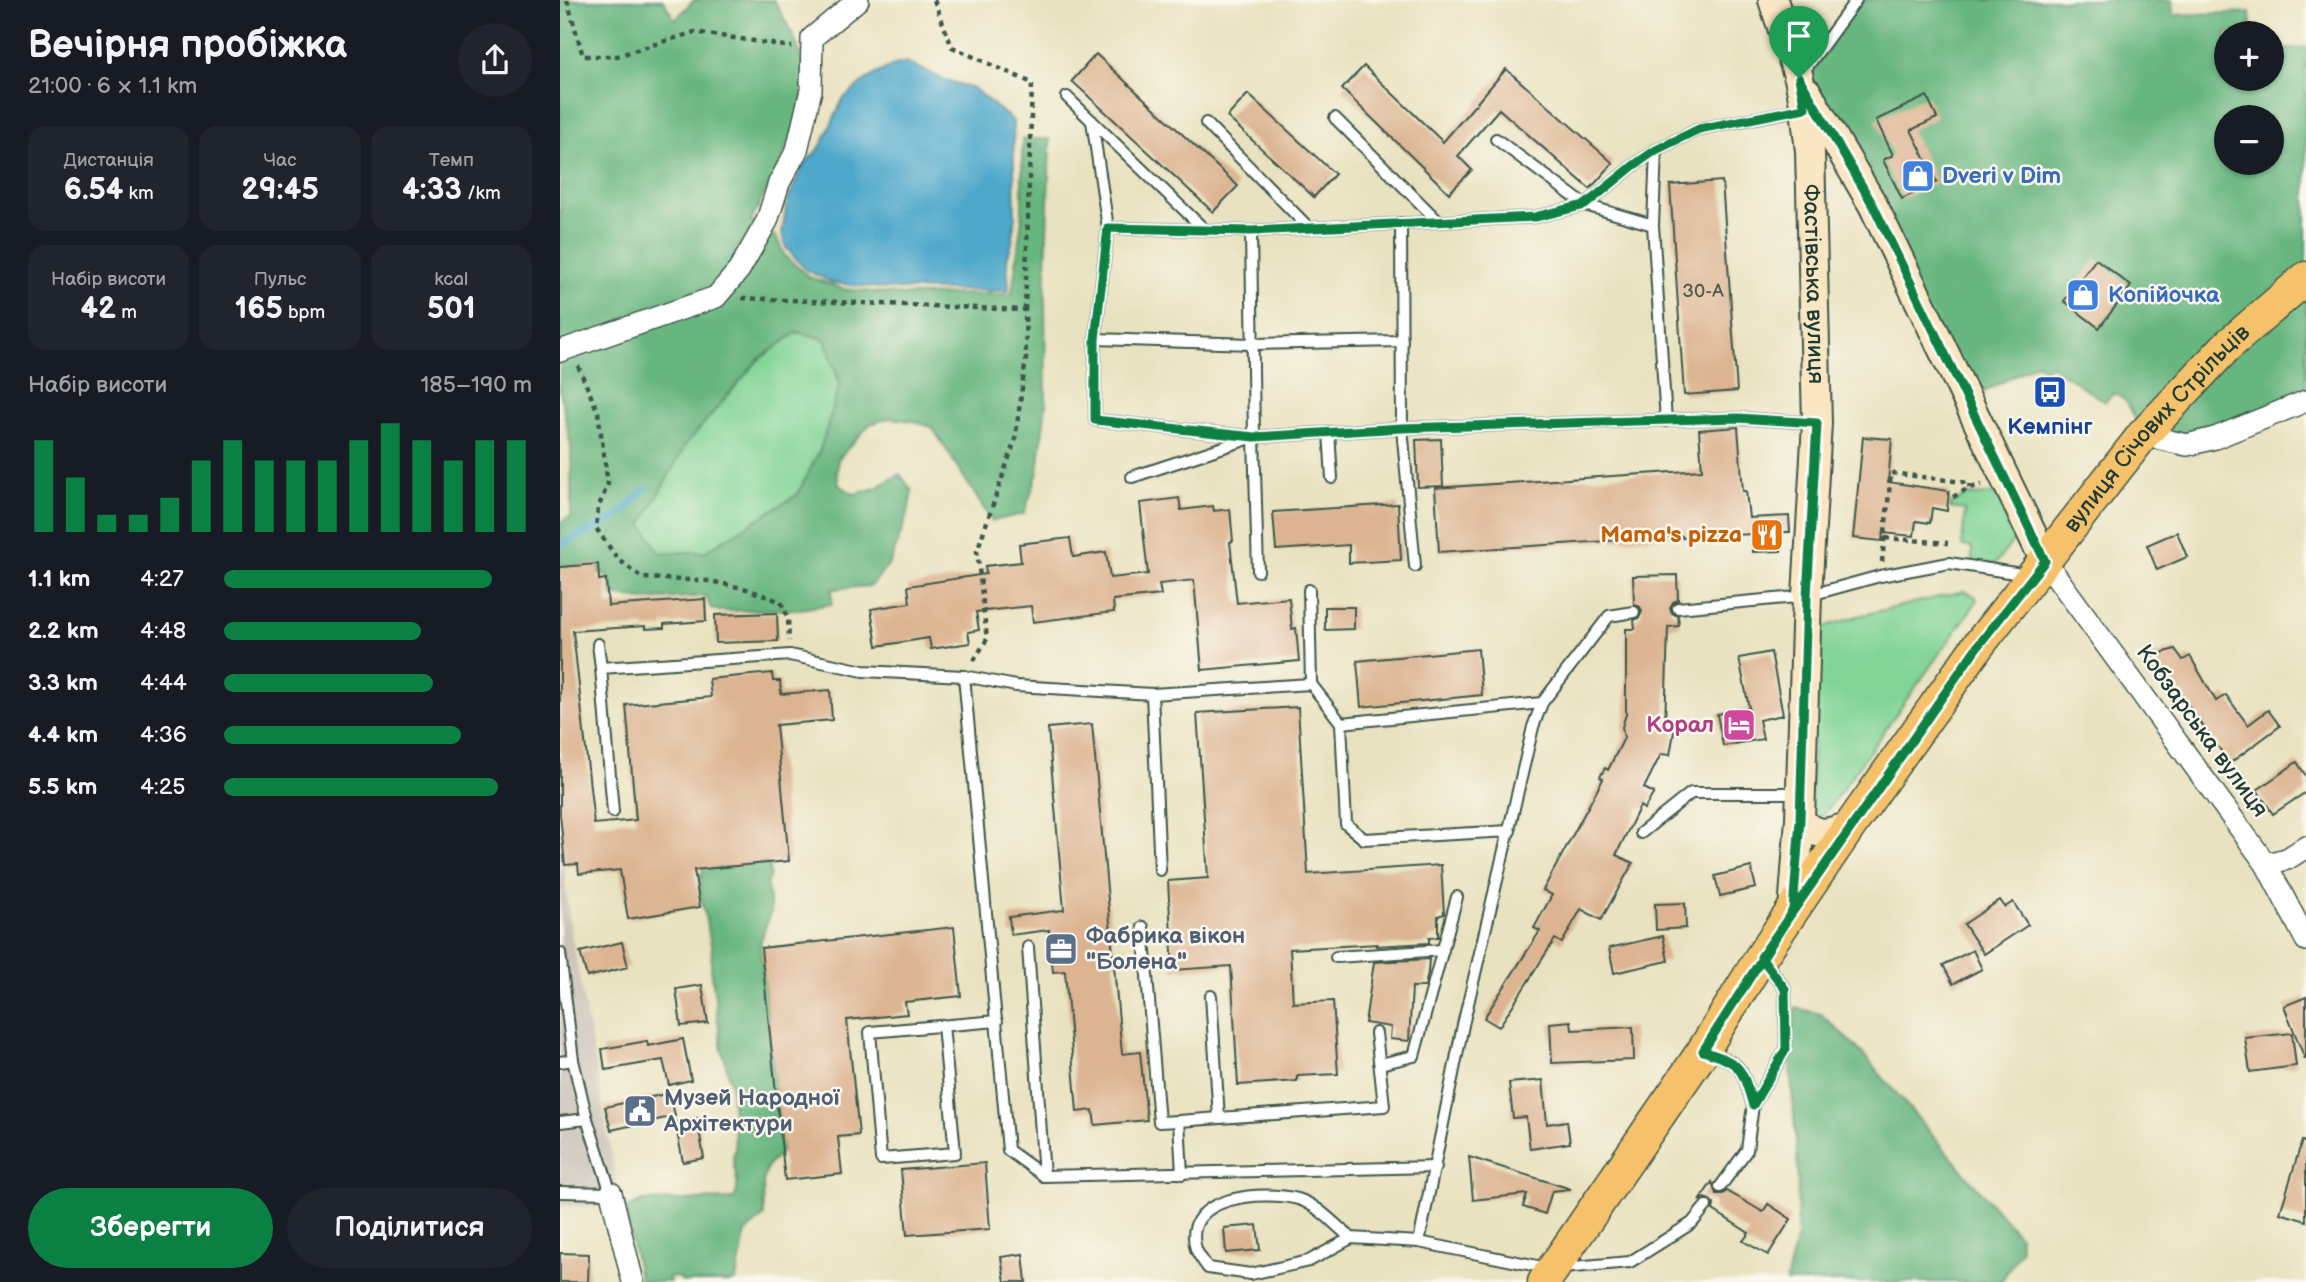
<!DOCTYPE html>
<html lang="uk">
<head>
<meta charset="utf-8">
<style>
	:root { --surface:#171b24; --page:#20242c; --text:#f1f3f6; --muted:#9ea1a6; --accent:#0b8043 }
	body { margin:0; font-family:"Balsamiq Sans",sans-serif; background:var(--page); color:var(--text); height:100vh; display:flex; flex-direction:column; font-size:26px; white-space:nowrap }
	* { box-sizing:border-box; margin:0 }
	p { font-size:23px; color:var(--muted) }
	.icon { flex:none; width:38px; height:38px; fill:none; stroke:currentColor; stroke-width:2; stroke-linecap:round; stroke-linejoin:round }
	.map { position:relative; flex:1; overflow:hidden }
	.panel { display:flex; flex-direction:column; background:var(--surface); width:560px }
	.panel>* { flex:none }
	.controls { position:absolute; left:1654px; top:21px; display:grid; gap:14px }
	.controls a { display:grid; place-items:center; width:70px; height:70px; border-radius:50%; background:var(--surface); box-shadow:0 2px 5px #0004; font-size:35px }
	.pin { position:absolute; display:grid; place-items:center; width:60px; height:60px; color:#fff; margin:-72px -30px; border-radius:50% 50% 50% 0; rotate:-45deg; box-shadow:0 0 7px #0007 }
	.pin .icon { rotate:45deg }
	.round { display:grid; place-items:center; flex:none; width:74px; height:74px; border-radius:37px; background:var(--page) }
	.summary { display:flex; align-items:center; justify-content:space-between; height:119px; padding:0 28px }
	h1 { font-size:38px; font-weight:600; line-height:52px }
	.metrics { display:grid; grid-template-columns:repeat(3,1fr); gap:10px; height:119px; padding:7px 28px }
	.metrics div { display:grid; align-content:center; border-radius:18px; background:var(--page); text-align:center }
	.metrics b { font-size:30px; font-weight:600 }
	.metrics small { font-size:19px; font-weight:400 }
	.metrics p { font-size:19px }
	.chart { height:196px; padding:14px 28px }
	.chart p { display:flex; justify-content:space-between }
	.chart svg { width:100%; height:126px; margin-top:7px; stroke:var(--accent); stroke-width:6 }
	.button { display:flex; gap:14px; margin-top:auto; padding:14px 28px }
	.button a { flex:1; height:80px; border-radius:42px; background:var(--accent); color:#fff; font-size:28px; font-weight:600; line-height:80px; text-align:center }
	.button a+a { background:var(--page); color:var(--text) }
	ul { padding:0 28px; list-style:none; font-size:23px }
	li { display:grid; grid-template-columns:112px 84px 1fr; align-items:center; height:52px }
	li i { height:18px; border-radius:9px; background:var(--accent) }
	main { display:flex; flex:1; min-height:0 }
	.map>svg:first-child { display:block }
</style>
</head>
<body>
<main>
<section class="panel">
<div class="summary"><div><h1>Вечірня пробіжка</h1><p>21:00 · 6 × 1.1 km</p></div><a class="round"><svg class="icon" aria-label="share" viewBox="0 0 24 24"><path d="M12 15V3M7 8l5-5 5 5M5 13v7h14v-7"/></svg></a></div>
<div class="metrics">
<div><p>Дистанція</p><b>6.54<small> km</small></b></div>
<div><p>Час</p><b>29:45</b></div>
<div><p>Темп</p><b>4:33<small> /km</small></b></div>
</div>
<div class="metrics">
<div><p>Набір висоти</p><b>42<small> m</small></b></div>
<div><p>Пульс</p><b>165<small> bpm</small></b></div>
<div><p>kcal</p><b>501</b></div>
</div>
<div class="chart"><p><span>Набір висоти</span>185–190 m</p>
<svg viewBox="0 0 160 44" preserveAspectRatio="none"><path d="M5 44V12M15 44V25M25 44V38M35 44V38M45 44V32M55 44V19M65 44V12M75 44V19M85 44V19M95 44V19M105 44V12M115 44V6M125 44V12M135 44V19M145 44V12M155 44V12"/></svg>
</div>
<ul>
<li><b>1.1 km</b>4:27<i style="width:87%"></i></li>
<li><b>2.2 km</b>4:48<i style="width:64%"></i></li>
<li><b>3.3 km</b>4:44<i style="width:68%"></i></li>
<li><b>4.4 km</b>4:36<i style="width:77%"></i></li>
<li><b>5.5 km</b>4:25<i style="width:89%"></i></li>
</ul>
<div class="button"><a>Зберегти</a><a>Поділитися</a></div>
</section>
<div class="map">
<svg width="1746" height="1282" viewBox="0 0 1746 1282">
	<rect width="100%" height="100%" fill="#fbf7ec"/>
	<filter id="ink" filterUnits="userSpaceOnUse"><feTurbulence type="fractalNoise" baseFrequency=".0143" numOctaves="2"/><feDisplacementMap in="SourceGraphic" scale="14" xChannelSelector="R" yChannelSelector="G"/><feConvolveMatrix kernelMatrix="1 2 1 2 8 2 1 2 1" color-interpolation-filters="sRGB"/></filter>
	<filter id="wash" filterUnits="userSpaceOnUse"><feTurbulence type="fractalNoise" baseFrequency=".00686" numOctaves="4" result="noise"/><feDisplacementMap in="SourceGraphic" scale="28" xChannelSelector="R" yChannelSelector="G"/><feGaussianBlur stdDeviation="1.57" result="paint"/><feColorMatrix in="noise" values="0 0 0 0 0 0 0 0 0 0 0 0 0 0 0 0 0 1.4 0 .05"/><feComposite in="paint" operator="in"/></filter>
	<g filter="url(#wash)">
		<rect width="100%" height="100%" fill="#e9e2c0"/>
		<path fill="#cbc3b8" d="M0 832 9 920 61 1207 0 1206Z"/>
		<g fill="#81d496" stroke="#508865" stroke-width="2">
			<path d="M237 332 265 339 280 384 260 450 237 495 144 552 100 553 82 524 126 444 198 360Z"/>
			<path d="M1446 493 1463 529 1435 564 1412 563V547L1402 546 1405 510 1390 508V504L1410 495Z"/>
			<path d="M1404 591 1415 596 1417 600 1415 604 1266 812 1258 818 1250 814 1257 641 1264 627 1298 616Z"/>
		</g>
		<g fill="#68b67f" stroke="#447a5a" stroke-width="2" fill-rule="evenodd">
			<path d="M0 0H103L115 20 134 0H214C224 19 236 38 242 59 255 106 212 179 191 221L216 237 225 256 249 277 283 289 343 295 452 294 462 218V139H490L485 300 486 403 478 472 464 514 432 521 372 427 353 421 329 418 310 424 278 459 277 475 279 485 294 494 315 488 340 474 352 491 348 513 330 563 311 586 272 589V604L240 609 160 611 151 609 146 596 83 600 52 595 51 580 39 572 38 564 0 567V523L11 516V446L0 390ZM237 332 265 339 280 384 260 450 237 495 144 552 100 553 82 524 126 444 198 360Z"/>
			<path d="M1295 0H1612L1613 15 1690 12 1692 33H1666V79H1712V51L1746 47V399L1653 437 1582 434 1567 402 1554 393 1545 402 1492 366 1484 369 1477 363 1409 400 1239 76ZM1666 117H1712V163H1666Z"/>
			<path d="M208 863 210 874 207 886 211 911 200 943 222 1151 207 1167 203 1182 204 1216 186 1232 176 1280 173 1282H123L118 1277H108L110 1282H80L65 1209 83 1201 174 1199C184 1179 168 1167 175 1149L171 1084 162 1050 151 968 152 949 140 893 141 874 145 868Z"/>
			<path d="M1236 1008 1261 1014 1301 1052 1459 1236 1461 1249 1441 1282H1226L1237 1236 1238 1169 1229 1051Z"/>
		</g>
		<path fill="#4da8cb" stroke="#367280" stroke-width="2" d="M346 62 383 79 414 89 453 121 455 216 452 243 447 259 449 291 328 289 273 283 246 270 226 248 222 233 227 202 242 167 261 146 283 99 307 79 331 66Z"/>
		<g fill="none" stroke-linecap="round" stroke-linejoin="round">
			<path stroke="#4da8cb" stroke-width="7" d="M0 545 56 518 85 489"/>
		</g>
		<g id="blocks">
			<g fill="#dcb491">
				<path d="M536 54 678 186 653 212 512 81Z"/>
				<path d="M804 66 883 142 946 69 1053 163 1030 189 939 109 898 156 912 170 889 193 782 89Z"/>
				<path d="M688 94 775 174 754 197 667 117Z"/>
				<path d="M1367 96 1377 118 1351 130 1377 182 1342 199 1323 160 1333 155 1316 120Z"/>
				<path d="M1162 181 1177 391 1124 395 1110 185Z"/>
				<path d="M1536 259 1571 286 1539 328 1504 301Z"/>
				<path d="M1178 427 1183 491H1186L1189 518 1229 516 1230 532H1220L1221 551 1193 552 1192 534 1122 538V536L879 552 875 488 1142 470 1139 430Z"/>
				<path d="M1303 437 1332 439 1328 482 1389 491 1387 511 1372 508 1370 523 1356 521 1354 536 1323 533 1322 541 1293 538Z"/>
				<path d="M881 439 883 486 858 487 856 440Z"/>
				<path d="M619 498 621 510 653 506 654 511 670 509 673 541 670 542 677 603 729 598 732 629 736 628 739 661 642 670 634 580 599 584 601 595 553 600 554 612 473 622 471 606 416 612 419 630 408 632 410 643 371 649 369 638 317 646 311 609 350 603 348 586 426 574 425 566 461 562 459 544 510 538 513 557 546 552 550 578 588 574 580 503Z"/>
				<path d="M838 504 841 560 789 563V545L716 550 713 512Z"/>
				<path d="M1617 532 1627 557 1597 570 1587 545Z"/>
				<path d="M38 564 39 580 46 579 48 606 145 599 146 621 104 624V628L85 629V626L13 631 34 824 76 820 66 705 151 697 149 679 212 673 213 681H220L221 694 270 690 272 720 216 725 229 861 134 870 140 907 68 919 60 870 19 874 18 864 5 865 0 814V567Z"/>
				<path d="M1117 575 1118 600 1113 602 1110 608 1112 613 1118 616 1119 626 1108 627 1105 726H1115L1110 755 1101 754 1084 788 1094 793 1084 809 1080 806 1056 855 1073 863 1041 920 1021 909 1002 943 995 939 939 1027 924 1018 980 931 974 928 992 895 983 890 1043 779 1040 777 1045 768 1048 770 1064 738 1062 727 1066 714V629H1075L1074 620 1079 618 1082 611 1080 607 1074 604 1073 576Z"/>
				<path d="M765 607H794V629L765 630Z"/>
				<path d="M217 613 218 641 156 643 155 615Z"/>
				<path d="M918 649 922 695 801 707 797 661Z"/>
				<path d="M1615 649 1623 660 1630 656 1656 701 1666 695 1688 725 1708 710 1720 726 1670 763 1619 693 1614 696 1588 657Z"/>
				<path d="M1211 652 1223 715 1199 720 1203 739 1163 746 1157 714 1189 708 1179 658Z"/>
				<path d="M738 707 748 874 881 865 884 914 878 916V937L869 938V943L816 946 817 944 730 949 733 1003 773 1001 778 1074 737 1076V1081L678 1085 671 966 613 970 608 881 648 878 637 713Z"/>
				<path d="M532 724 562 1054 580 1052 587 1120 535 1125 533 1110 517 1112 505 971 493 972 489 930 451 935 449 917 504 910 488 728Z"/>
				<path d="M1737 762 1746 776V792L1713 814 1697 790Z"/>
				<path d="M1191 867 1196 888 1160 896 1155 876Z"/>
				<path d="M1440 900 1445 907 1453 902 1468 925 1424 954 1404 924Z"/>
				<path d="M1125 903 1126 928 1096 930 1095 904Z"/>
				<path d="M394 927 401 996 345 1002 347 1014 287 1020 299 1135 278 1137 282 1174 225 1180 201 948Z"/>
				<path d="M1103 936 1108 961 1054 973 1049 948Z"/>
				<path d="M62 942 68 967 27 977 20 952Z"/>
				<path d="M1413 950 1422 969 1393 984 1383 965Z"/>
				<path d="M869 959 868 972 865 987H852L849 1041 830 1039 831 1027 805 1023 814 962Z"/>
				<path d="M142 985 148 1023 121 1026 116 989Z"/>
				<path d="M1746 997V1059H1745L1724 1006Z"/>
				<path d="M1011 1021 1012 1030 1073 1027 1074 1060 992 1063 990 1023Z"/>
				<path d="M1732 1033 1736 1066 1690 1072 1685 1038Z"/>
				<path d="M123 1039 131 1080 109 1085 103 1060 45 1070 42 1049 87 1041 88 1046Z"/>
				<path d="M983 1080 987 1124 1007 1121 1010 1143 970 1149 966 1117 953 1118 949 1083Z"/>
				<path d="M110 1093 115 1116 51 1130 45 1107Z"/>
				<path d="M137 1118 144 1158 123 1162 115 1122Z"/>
				<path d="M1742 1141 1746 1142V1221L1720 1213Z"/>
				<path d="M909 1157 979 1179 1011 1189 992 1191 985 1214 963 1207 967 1194 913 1200Z"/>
				<path d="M425 1163 430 1229 347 1235 341 1170Z"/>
				<path d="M1152 1182 1156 1194H1163L1167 1191 1203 1212 1208 1204 1231 1219 1208 1255 1183 1241 1189 1233 1153 1210 1154 1204 1150 1200 1144 1198 1139 1201Z"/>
				<path d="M697 1225 700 1250 666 1253 664 1228Z"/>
				<path d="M0 1253 29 1254 28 1282H0Z"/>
				<path d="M463 1254 466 1282H445L441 1257Z"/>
			</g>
		</g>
	</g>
	<g filter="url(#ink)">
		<use href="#blocks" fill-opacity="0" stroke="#3d5649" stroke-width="2"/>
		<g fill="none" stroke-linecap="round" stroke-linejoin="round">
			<defs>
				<g id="lane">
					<path d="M1242 74 1296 0"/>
					<path d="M507 97 645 230"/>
					<path d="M775 118 878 221"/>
					<path d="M532 121 548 228 535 339V420L694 437"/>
					<path d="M646 123 749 228"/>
					<path d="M936 139 1025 205 1073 166 1096 150"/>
					<path d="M841 223 842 428 855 566"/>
					<path d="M1093 225 1096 150 1139 129 1242 109"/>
					<path d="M548 228 691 231"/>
					<path d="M535 339 693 344 842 341"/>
					<path d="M1106 421 1093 225 1025 205 975 217 691 231 694 437 842 428 1178 418 1255 423"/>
					<path d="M769 432 772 478"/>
					<path d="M694 437 698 571"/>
					<path d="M572 477 688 439"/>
					<path d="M749 590 751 684"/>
					<path d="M1118 608 1247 596 1320 576 1389 563 1468 575"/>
					<path d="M38 644 41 668"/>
					<path d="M404 676 448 1150 484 1176 876 1167"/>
					<path d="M592 694 600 870"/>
					<path d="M781 723 786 824 804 839 950 831"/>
					<path d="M53 812 41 668 230 655 303 671 404 676 456 686 592 694 751 684 781 723 982 703"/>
					<path d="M1081 833 1131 793H1239"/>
					<path d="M583 927 599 1122 619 1121"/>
					<path d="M468 947 484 1176"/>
					<path d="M0 953 13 1060"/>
					<path d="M776 957 883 950"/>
					<path d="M651 996 659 1118"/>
					<path d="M383 1025 395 1153 321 1159 310 1032 437 1021"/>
					<path d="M1146 1052C1184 1064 1181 1068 1193 1105"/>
					<path d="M0 1062 13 1060 27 1119 51 1193 0 1192"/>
					<path d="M820 1064 854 1056 897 897"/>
					<path d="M0 1122 27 1119"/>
					<path d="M622 1174 619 1121 824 1106 816 1033"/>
					<path d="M1160 1187 1187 1150 1193 1105 1226 1049 1225 989 1203 959"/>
					<path d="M791 1238C775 1225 758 1205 738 1199 705 1190 620 1195 636 1249 638 1255 644 1262 648 1268L691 1274 749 1261 791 1238 859 1242 992 1269 1070 1262 1132 1223 1146 1206"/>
					<path d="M859 1242 903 1025 973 727 982 703 1049 616 1074 612"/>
				</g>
				<g id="street">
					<path d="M0 351 156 297 179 270 207 221 219 183 237 150 251 90 252 38 298 0"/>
					<path d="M1583 435 1627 445 1655 438 1746 401"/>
					<path d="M1485 561 1706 864 1746 940"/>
					<path d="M1706 864 1727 859 1746 847"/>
					<path d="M51 1193 73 1282"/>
				</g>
				<g id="secondary">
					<path id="s1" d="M1213 0 1239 78 1245 109 1250 151 1257 423 1247 596 1240 819 1233 910"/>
					<path d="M1247 92 1313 205 1485 561"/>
					<path d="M1240 819C1254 839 1270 833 1290 826"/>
				</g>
				<g id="primary">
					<path id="s2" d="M984 1282 1143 1051 1201 957 1290 826 1417 647 1583 435 1667 346 1746 278"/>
				</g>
			</defs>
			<use href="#lane" stroke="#3d5649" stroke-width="14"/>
			<use href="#street" stroke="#3d5649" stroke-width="24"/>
			<use href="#secondary" stroke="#3d5649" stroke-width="32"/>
			<use href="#primary" stroke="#3d5649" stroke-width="35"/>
			<g stroke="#3d5649" stroke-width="4.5" stroke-dasharray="5 5" stroke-linecap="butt">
				<path d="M7 0 23 56H57L135 32 232 47"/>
				<path d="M374 0 392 47 472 83 465 310"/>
				<path d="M182 298 465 310 466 358 455 440 417 551 427 639 412 664"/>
				<path d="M18 366 38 412 48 484 38 508 36 528 57 558 82 578 150 581 187 589 221 602 228 618 229 641"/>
				<path d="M1393 497 1409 488 1422 485"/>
				<path d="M1325 538 1388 543"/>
				<path d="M1322 562 1331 473 1410 483 1409 488"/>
			</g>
			<use href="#lane" stroke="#fff" stroke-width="10"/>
			<use href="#street" stroke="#fff" stroke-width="21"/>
			<use href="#secondary" stroke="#fbe6c4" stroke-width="28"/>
			<use href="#primary" stroke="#f5c16b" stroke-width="32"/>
		</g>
	</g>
	<g fill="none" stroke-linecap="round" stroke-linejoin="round" filter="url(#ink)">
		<defs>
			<path id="route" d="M1239 78 1245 108 1139 129 1096 150 1073 166 1025 205 975 217 691 231 548 228 535 339V420L694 437 842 428 1178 418 1257 423 1247 596 1240 820 1233 910 1143 1051C1182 1064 1181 1066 1193 1105L1226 1049 1225 989 1201 957 1417 647 1485 561 1313 205 1239 78"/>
		</defs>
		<use href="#route" stroke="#fff" stroke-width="14"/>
		<use href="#route" stroke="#0b8043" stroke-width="9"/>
	</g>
	<defs>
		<symbol id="shop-square" viewBox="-11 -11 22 22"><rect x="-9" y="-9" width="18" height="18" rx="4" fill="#3f7fe0" stroke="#fbf7ec"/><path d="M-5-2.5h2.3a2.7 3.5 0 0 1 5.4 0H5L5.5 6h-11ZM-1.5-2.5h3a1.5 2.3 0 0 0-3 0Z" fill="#fff"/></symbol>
		<symbol id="bus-square" viewBox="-11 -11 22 22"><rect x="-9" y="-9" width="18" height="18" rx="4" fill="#1a4fb4" stroke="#fbf7ec"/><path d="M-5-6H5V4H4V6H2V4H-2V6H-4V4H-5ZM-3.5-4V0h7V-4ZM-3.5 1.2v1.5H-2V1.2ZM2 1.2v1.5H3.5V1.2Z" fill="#fff"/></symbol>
		<symbol id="restaurant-square" viewBox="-11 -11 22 22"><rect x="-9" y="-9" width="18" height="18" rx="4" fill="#e8710a" stroke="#fbf7ec"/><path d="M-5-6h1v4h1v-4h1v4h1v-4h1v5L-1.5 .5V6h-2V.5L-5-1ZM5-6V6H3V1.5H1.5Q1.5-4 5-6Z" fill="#fff"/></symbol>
		<symbol id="hotel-square" viewBox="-11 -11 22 22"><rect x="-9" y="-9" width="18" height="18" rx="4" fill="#d1479c" stroke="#fbf7ec"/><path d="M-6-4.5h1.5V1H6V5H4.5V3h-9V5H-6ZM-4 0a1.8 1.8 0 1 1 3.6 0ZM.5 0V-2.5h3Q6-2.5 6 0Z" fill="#fff"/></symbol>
		<symbol id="office-square" viewBox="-11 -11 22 22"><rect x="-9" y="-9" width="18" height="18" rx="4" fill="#5c6f8a" stroke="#fbf7ec"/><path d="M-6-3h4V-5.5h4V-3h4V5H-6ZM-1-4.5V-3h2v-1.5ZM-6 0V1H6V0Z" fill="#fff"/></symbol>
		<symbol id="civic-square" viewBox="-11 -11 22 22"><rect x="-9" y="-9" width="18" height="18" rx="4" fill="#5c6f8a" stroke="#fbf7ec"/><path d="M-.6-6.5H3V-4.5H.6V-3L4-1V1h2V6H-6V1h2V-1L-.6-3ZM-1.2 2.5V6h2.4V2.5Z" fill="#fff"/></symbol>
	</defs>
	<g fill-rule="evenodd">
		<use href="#shop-square" x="1339" y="157" width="38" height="38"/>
		<use href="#shop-square" x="1504" y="276" width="38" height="38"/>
		<use href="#bus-square" x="1471" y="373" width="38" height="38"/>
		<use href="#restaurant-square" x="1188" y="516" width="38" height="38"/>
		<use href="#hotel-square" x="1160" y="706" width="38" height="38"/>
		<use href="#office-square" x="482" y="930" width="38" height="38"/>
		<use href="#civic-square" x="61" y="1092" width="38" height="38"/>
	</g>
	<g text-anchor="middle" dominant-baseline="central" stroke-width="5" stroke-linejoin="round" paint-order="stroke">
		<g font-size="19" fill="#4e5b4b">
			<text x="1143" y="291">30-А</text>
		</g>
		<g font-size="23" font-weight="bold" fill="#366cbe" stroke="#fbf7ec" text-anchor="start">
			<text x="1382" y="176">Dveri v Dim</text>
			<text x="1548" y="295">Копійочка</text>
		</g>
		<g font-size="23" fill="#1f3d34" stroke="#fbf7ec">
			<text stroke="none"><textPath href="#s1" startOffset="289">Фастівська вулиця</textPath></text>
			<text stroke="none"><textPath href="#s2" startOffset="1052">вулиця Січових Стрільців</textPath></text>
			<text transform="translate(1642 731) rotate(54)">Кобзарська вулиця</text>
		</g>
		<g font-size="23" font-weight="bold" fill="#164399" stroke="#fbf7ec">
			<text x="1490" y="427">Кемпінг</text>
		</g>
		<g font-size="23" font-weight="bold" fill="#c56008" stroke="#fbf7ec" text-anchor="end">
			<text x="1182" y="535">Mama's pizza</text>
		</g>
		<g font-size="23" font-weight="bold" fill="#b23c85" stroke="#fbf7ec" text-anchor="end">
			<text x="1154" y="725">Корал</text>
		</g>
		<g font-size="23" font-weight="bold" fill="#4e5e75" stroke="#fbf7ec" text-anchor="start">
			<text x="526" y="936">Фабрика вікон<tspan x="526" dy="26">"Болена"</tspan></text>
			<text x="104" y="1098">Музей Народної<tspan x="104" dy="26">Архітектури</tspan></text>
		</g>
	</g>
</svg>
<div class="controls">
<a>+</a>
<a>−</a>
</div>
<div class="pin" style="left:1239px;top:78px;background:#1e9e55"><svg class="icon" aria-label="arrive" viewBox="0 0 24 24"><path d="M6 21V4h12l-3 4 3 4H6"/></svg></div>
</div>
</main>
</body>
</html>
